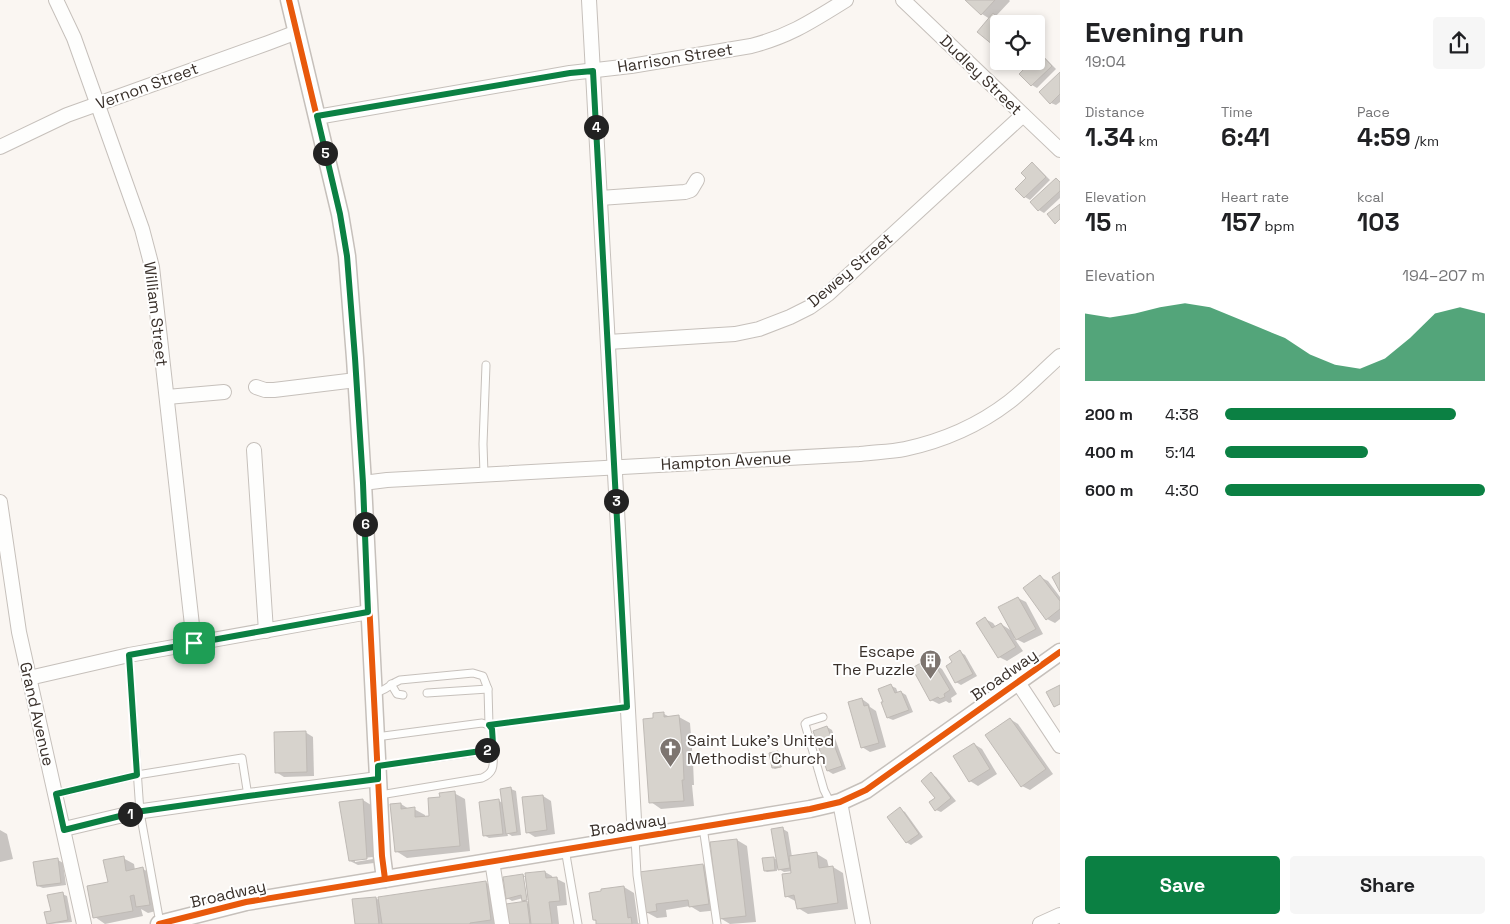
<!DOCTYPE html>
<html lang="en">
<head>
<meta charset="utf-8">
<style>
	:root { --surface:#fff; --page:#f6f6f6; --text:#202124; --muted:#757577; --accent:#0b8043 }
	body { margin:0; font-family:"Space Grotesk",sans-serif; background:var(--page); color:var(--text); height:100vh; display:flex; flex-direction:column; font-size:19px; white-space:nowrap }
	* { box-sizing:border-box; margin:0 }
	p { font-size:16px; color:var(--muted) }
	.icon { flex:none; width:28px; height:28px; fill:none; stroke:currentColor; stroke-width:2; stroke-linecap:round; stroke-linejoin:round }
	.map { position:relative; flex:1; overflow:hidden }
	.panel { display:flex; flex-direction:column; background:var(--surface); width:450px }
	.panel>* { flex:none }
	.controls { position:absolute; left:990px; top:15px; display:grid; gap:10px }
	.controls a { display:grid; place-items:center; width:55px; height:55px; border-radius:5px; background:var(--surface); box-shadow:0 2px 8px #0003; font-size:25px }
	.pin { position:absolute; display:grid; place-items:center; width:42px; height:42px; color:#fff; margin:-21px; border-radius:10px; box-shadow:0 2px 8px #0006 }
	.km { position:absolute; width:25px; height:25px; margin:-12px; border-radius:50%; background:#222; color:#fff; font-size:14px; line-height:25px; text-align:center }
	.round { display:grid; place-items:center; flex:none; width:52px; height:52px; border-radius:5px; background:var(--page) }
	.headline { display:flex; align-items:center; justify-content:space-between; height:85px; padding:0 25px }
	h1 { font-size:28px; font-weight:700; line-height:38px }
	.stats { display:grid; grid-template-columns:repeat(3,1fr); gap:8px; height:85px; padding:5px 25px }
	.stats div { display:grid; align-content:center }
	.stats b { font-size:25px; font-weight:700 }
	.stats small { font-size:14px; font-weight:400 }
	.stats p { font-size:14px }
	.chart { height:140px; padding:10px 25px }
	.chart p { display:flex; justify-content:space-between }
	.chart svg { width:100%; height:90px; margin-top:5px; fill:var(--accent); opacity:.7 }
	.primary-button { display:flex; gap:10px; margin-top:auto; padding:10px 25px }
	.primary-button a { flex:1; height:58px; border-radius:5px; background:var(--accent); color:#fff; font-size:20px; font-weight:700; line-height:58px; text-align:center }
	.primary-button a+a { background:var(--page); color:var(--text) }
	ul { padding:0 25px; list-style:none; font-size:16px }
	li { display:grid; grid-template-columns:80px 60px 1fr; align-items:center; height:38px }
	li i { height:12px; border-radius:6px; background:var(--accent) }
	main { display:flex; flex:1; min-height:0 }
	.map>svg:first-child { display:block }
</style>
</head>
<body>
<main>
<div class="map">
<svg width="1060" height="924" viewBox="0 0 1060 924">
	<rect width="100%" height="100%" fill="#faf6f2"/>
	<g fill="#0003" fill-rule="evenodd">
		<path d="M967 0H1009L1010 1 996 16 1005 24H999L998 47 993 44 990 19 982 14Z"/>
		<path d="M1040 55 1045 58 1056 69 1037 88 1032 85 1036 61Z"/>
		<path d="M1008 61H1023L1017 68Z"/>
		<path d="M1060 74V102L1056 105 1051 103Z"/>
		<path d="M1032 164 1037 167 1050 180 1030 200 1025 197 1028 178Z"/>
		<path d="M1056 180 1060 182V198L1044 213 1039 210Z"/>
		<path d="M1040 577 1048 581 1060 597V619L1055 623 1047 619Z"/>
		<path d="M1018 598 1026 602 1043 634 1024 643 1014 638 1023 651 1007 661 999 657 985 619 993 623 996 627 1001 624 1012 631Z"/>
		<path d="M960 652 965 655 977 676 961 685 956 682 954 663Z"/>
		<path d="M926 662 932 665 934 664 942 669 957 694 951 698 952 702 949 703 946 701 939 704 931 700Z"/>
		<path d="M891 686 896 688 898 693 901 692 906 695 913 712 893 720 888 718 882 703Z"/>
		<path d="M862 699 869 704 870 707 876 711 886 747 870 752 862 747Z"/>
		<path d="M664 714 670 717H679L690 723 693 762 694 785H692L694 806 661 809 651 802 655 719Z"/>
		<path d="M1010 719 1018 724 1053 774 1030 790 1022 786Z"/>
		<path d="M827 727 832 730 846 769 833 774 828 771 815 731Z"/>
		<path d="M305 732 313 737 314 776 284 777 276 772Z"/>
		<path d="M974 744 982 749 997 774 978 786 970 781Z"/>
		<path d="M777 752 779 754 782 767 775 769 773 768Z"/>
		<path d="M931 774 936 777 956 801 941 812 936 810V798Z"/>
		<path d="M511 789 516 791 521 835 512 836 507 833 508 836 489 838 484 835 499 801 503 803Z"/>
		<path d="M454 793 465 799 470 851 407 858 396 851 401 804 409 809H414L425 815V818L431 817 441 798Z"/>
		<path d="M543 796 551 801 555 834 535 837 527 832Z"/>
		<path d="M363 800 371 805 374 863 358 865 350 861ZM373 857V859L355 862V859Z"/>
		<path d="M900 809 905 812 923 837 911 845 906 842Z"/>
		<path d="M783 829 788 832 792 857 817 854 827 860 829 868 833 867 843 873 848 909 808 914 798 908 797 902 786 896 793 874 792 871 784 872 777 868V871L767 872 765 871 773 858 778 860Z"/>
		<path d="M0 830 7 834 13 859 0 862Z"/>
		<path d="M737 840 747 846 756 922 730 924 720 918 719 910 700 912 690 906 666 910 667 917 657 918 646 912 703 865 715 872Z"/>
		<path d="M123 858 134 864 135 870 143 869 154 875 160 910 148 913 141 909 143 916 105 924 95 917 109 883Z"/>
		<path d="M58 860 63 863 66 885 43 888 38 886Z"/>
		<path d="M545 872 552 876 553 879H557L565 883 567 905 557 906 559 924H510L524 903 523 898 512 901 507 898 523 875 527 878ZM522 877H525L529 904H526Z"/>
		<path d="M485 882 496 888 501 924H356L376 898 380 901Z"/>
		<path d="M624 887 634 893 638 923 640 924H597V922L594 920Z"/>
		<path d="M62 894 67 896 72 922 50 924 48 923Z"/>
	</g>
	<g fill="#d7d3cd" stroke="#bfbab5">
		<path d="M965 0H995L981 15Z"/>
		<path d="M993 13 1005 24H999V38L993 45 977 32Z"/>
		<path d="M1040 53 1052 66 1031 86 1019 74 1032 61H1036V57Z"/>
		<path d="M1060 72V94L1050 104 1039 92Z"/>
		<path d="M1032 162 1046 177 1024 198 1015 189 1026 178 1021 173Z"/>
		<path d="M1056 178 1060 182V191L1038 211 1030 202Z"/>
		<path d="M1060 204V219L1055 224 1047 214Z"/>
		<path d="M1060 572V592L1052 577Z"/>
		<path d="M1040 575 1060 601V609L1046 620 1023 588Z"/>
		<path d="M1018 597 1036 629 1016 640 998 607Z"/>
		<path d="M985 617 992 628 1001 623 1016 647 998 658 976 623Z"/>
		<path d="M960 650 973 674 955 683 946 666 952 662 949 657Z"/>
		<path d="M926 660 930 665 934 663 950 690 944 694 945 697 940 699 938 697 930 701 912 668Z"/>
		<path d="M891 684 895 693 901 691 909 710 887 718 881 702H883L878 689Z"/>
		<path d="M1060 685V704L1054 707 1046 692Z"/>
		<path d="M862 698 864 706 868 705 879 743 861 748 848 702Z"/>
		<path d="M664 712V717L679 715 683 755 684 780H682L684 801 649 803 643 719 653 718V713Z"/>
		<path d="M1010 718 1046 769 1021 787 985 735Z"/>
		<path d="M827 726 842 766 827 771 813 731Z"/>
		<path d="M306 731 307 772 275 773 274 732Z"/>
		<path d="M974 743 990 769 969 782 953 756Z"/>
		<path d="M778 751 781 767 772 768 769 753Z"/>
		<path d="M931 772 951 798 935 811 929 802 935 798 921 781Z"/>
		<path d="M511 787 517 832 506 834 500 789Z"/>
		<path d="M455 791 460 846 395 852 390 804 401 803V809L415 807V817L429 816 428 798 440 797 439 793Z"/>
		<path d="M543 795 547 830 526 833 522 797Z"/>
		<path d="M363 799 367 859 349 861 339 802Z"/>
		<path d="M499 799 503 834 483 836 479 802Z"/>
		<path d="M900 807 919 834 906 843 887 817Z"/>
		<path d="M783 827 790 868 778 870 771 829Z"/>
		<path d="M737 839 746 916 719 919 710 842Z"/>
		<path d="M817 852 819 868 833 866 838 903 797 909 794 895 785 897 782 874 791 873 789 856Z"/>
		<path d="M124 856 126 871 143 867 150 905 136 907 134 895 130 896 133 911 93 918 87 886 108 882 103 860Z"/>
		<path d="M774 857 775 870 764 871 762 858Z"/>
		<path d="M58 858 61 883 37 886 33 862Z"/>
		<path d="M703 864 709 904 689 907 688 900 656 904 657 911 645 913 639 872Z"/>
		<path d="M545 871 546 878 557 877 560 901 549 902 552 924H531L525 873Z"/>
		<path d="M523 874 527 900 522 901 521 895 506 899 503 877Z"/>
		<path d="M486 881 491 920 470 923V924H382L378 897Z"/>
		<path d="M624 886 628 918 631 917 632 924H596V920H593L589 893 601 891V889Z"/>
		<path d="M63 892 68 920 47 924 44 912 51 911 47 895Z"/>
		<path d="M376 897 379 924H355L352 899Z"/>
		<path d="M527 901 530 924H509L506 904Z"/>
	</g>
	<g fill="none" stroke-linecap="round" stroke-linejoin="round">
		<defs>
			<g id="service">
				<path d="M484 474 483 444 486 365"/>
				<path d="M129 655 140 812 160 923"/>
				<path d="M391 684 397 694 403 695"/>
				<path d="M373 693C387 691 388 685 400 680L473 673 483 676 488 689 489 725 492 729 493 756"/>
				<path d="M427 693 488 689"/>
				<path d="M823 717 807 722 805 724 824 790 831 804"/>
				<path d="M376 737 482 723 489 725 627 707"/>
				<path d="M378 766 485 751 493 756C494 767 493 773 482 778L380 795"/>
				<path d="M56 794 137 775 242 758 248 796"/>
				<path d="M703 827 717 924"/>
				<path d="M635 838 637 875 644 924"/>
				<path d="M565 849 578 924"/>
			</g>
			<g id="minor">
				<path d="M56 0 74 38 142 229 152 267 194 643"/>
				<path d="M589 0 635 838"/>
				<path d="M903 0 1060 150"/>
				<path d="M317 117 570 73 631 66 751 46C790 36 812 21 846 0"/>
				<path d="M0 147 67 115 268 43 297 32"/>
				<path d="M600 198 685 192 691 190 697 180"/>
				<path d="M608 342 735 334 759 329 790 317 810 307 828 294 1023 115"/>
				<path d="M256 387 265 390H274L356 380"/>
				<path d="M167 397 224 392"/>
				<path d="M254 450 266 631"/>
				<path d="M363 483 387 480 860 454C875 452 890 452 905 449 942 441 979 425 1009 402 1027 388 1043 371 1060 356"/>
				<path d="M0 502 19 632 84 924"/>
				<path d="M29 678 129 655 369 612"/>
				<path d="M1017 681 1060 746"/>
				<path d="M840 802 863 924"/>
				<path d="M64 829 136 812 248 796 378 779"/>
				<path d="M492 861 502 924"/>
				<path d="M1040 924 1060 915"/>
			</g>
			<g id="tertiary">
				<path d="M289 0 340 214 347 256 355 358 363 483 382 856 385 879"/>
				<path d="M159 924 246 902 810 809 840 802 866 790 1060 652"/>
			</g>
		</defs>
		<use href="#service" stroke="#c6c0bb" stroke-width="9"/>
		<use href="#minor" stroke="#c6c0bb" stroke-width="16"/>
		<use href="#tertiary" stroke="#c6c0bb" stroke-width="19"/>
		<use href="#service" stroke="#fefefd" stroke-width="7"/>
		<use href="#minor" stroke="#fefefd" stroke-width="14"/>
		<use href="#tertiary" stroke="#fefefd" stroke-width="16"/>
		<defs>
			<g id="cycleway">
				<path d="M289 0 340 214 347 256 355 358 363 483 382 856 385 879"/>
				<path d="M159 924 246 902 810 809 840 802 866 790 1060 652"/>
			</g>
		</defs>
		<use href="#cycleway" stroke="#fff" stroke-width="9"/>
		<use href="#cycleway" stroke="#e8590c" stroke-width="6"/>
	</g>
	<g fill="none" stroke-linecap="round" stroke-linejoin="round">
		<defs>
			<path id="route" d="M593 71 627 707 489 725 492 729 493 744 488 750 378 766V779L248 796 136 812 64 830 56 794 137 775 129 655 368 612 363 483 355 358 347 256 340 214 317 116 570 73Z"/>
		</defs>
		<use href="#route" stroke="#fff" stroke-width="10"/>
		<use href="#route" stroke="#0b8043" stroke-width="6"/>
	</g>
	<defs>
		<symbol id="building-pin" viewBox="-11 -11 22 30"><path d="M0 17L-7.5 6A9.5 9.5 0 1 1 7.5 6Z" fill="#7d7570" stroke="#fff"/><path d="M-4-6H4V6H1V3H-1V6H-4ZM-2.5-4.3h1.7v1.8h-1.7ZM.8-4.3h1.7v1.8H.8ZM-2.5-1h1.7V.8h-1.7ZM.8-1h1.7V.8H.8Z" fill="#fff"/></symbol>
		<symbol id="church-pin" viewBox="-11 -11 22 30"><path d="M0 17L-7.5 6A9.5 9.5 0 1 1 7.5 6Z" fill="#7d7570" stroke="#fff"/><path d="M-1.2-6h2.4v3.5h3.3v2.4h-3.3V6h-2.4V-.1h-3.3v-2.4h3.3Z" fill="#fff"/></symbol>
	</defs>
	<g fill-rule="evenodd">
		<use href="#building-pin" x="918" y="648" width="25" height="34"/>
		<use href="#church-pin" x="658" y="736" width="25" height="34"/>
	</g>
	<g text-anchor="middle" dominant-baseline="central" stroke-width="4" stroke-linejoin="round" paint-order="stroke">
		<g font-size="16" fill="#39302a" stroke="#fff">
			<text transform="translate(675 58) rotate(-9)">Harrison Street</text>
			<text transform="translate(981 75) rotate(44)">Dudley Street</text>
			<text transform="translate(147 86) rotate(-20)">Vernon Street</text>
			<text transform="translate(850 270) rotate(-40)">Dewey Street</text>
			<text transform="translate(156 314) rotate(83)">William Street</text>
			<text transform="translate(726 461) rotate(-3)">Hampton Avenue</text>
			<text transform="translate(1004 675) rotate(-35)">Broadway</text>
			<text transform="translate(37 714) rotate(77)">Grand Avenue</text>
			<text transform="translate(628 825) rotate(-9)">Broadway</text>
			<text transform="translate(228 894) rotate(-13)">Broadway</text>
		</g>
		<g font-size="16" fill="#39302a" stroke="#fff" text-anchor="end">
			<text x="915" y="651">Escape<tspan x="915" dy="18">The Puzzle</tspan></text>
			<text x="687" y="740" text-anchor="start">Saint Luke's United<tspan x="687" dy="18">Methodist Church</tspan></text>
		</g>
	</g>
</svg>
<div class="controls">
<a><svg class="icon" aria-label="locate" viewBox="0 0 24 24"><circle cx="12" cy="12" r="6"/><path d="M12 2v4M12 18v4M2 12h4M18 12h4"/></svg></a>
</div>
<div class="pin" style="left:194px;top:643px;background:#1e9e55"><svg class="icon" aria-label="arrive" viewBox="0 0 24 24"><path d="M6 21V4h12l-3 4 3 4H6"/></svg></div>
<b class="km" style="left:130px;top:814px">1</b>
<b class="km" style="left:487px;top:750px">2</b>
<b class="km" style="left:616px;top:501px">3</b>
<b class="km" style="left:596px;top:127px">4</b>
<b class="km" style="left:325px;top:153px">5</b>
<b class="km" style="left:365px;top:524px">6</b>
</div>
<section class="panel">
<div class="headline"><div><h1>Evening run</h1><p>19:04</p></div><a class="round"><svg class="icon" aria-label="share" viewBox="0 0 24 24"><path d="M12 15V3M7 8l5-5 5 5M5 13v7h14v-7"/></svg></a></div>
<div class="stats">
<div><p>Distance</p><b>1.34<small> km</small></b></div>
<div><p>Time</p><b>6:41</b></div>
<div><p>Pace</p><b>4:59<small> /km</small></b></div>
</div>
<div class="stats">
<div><p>Elevation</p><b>15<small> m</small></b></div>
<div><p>Heart rate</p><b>157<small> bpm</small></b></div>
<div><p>kcal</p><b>103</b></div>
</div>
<div class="chart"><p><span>Elevation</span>194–207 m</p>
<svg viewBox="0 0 160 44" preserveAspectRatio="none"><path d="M0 44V11L10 13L20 11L30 8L40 6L50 8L60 13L70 18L80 23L90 31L100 36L110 38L120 33L130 23L140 11L150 8L160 11V44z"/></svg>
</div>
<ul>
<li><b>200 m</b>4:38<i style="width:89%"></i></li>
<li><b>400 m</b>5:14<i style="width:55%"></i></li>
<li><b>600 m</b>4:30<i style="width:100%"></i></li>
</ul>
<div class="primary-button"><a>Save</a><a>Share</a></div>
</section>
</main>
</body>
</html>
